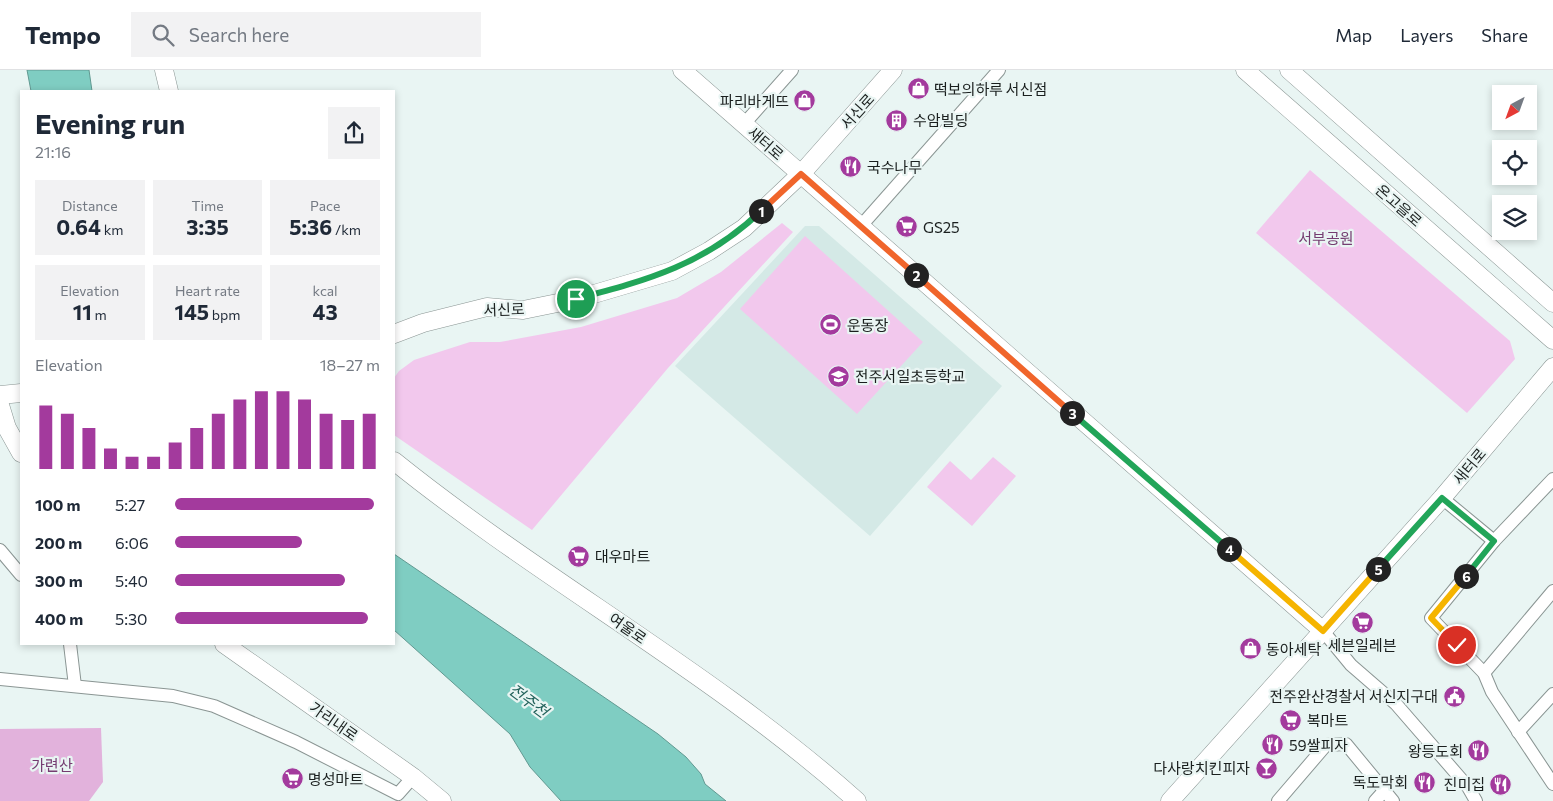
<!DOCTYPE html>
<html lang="en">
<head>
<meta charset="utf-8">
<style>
	:root { --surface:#fff; --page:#f2f2f3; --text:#1f2937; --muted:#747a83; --line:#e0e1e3; --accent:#a33a9d }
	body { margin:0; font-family:Commissioner,"Noto Sans KR",sans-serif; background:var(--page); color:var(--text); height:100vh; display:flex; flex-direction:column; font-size:19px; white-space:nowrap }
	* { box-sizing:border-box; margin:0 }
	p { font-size:16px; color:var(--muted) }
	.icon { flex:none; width:28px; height:28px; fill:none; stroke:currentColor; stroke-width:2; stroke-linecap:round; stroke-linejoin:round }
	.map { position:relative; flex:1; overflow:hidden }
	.panel { position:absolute; left:20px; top:20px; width:375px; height:555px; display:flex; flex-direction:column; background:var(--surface); border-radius:0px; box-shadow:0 2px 8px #0003 }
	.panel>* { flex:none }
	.needle { width:32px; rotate:221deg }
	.controls { position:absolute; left:1492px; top:15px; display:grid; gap:10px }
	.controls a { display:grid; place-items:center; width:45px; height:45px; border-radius:0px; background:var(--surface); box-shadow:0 2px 8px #0003; font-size:25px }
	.pin { position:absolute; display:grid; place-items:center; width:42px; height:42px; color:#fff; margin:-21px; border:2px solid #fff; border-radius:50%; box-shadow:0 1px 5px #0007 }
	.km { position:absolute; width:25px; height:25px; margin:-12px; border-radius:50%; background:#222; color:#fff; font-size:14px; line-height:25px; text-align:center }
	.round { display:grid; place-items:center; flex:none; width:52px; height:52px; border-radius:0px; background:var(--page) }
	.headline { display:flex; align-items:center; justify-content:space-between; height:85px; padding:0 15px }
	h1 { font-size:28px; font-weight:700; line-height:38px }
	.metrics { display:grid; grid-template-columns:repeat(3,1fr); gap:8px; height:85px; padding:5px 15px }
	.metrics div { display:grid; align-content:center; border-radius:0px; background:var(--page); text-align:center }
	.metrics b { font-size:21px; font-weight:700 }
	.metrics small { font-size:14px; font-weight:400 }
	.metrics p { font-size:14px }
	.chart { height:140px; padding:10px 15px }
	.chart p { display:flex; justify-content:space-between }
	.chart svg { width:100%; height:90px; margin-top:5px; stroke:var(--accent); stroke-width:6 }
	ul { padding:0 15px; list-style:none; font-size:16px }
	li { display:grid; grid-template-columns:80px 60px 1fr; align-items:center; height:38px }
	li i { height:12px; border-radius:6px; background:var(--accent) }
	header { display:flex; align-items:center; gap:30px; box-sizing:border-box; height:70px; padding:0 25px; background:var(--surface); border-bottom:1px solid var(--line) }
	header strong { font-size:24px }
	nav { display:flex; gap:28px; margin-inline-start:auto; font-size:18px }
	.search { width:350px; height:45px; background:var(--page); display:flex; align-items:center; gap:12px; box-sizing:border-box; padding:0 18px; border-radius:0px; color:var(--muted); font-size:19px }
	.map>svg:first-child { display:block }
</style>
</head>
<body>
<header>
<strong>Tempo</strong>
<div class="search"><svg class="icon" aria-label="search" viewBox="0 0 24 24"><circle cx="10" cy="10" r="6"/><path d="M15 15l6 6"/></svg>Search here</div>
<nav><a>Map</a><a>Layers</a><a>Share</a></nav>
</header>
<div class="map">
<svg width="1553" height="731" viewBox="0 0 1553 731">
	<rect width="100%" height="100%" fill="#e9f5f3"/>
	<path fill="#d4e9e6" d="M805 156H819L1002 316 870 466 675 296Z"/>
	<g fill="#f2c8ed">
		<path d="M1310 100 1510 271 1515 289 1467 343 1256 163Z"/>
		<path d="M782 153 793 162 668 298 532 460 394 365V308L399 301 414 290 470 272H500L581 257 677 228 721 202Z"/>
		<path d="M805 166 923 272 857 344 740 239Z"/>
		<path d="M993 387 1016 406 972 456 927 417 950 391 971 410Z"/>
	</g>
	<path fill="#e2b2dc" d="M101 658 103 712 89 731H0V659Z"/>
	<g fill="#7fcdc2" stroke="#619991">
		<path d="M27 0H89L92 21H31Z"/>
		<path d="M394 484 658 664 686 687 701 704 705 714 726 731H561L530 697 510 664 394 560Z"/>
	</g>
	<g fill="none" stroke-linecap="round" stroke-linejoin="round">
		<defs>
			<g id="street">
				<path d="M744 54 792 0"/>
				<path d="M860 157 999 0"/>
				<path d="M1553 409 1494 471 1431 548 1484 603 1492 622 1553 714"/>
				<path d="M1442 428 1494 471"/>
				<path d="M0 480 21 505"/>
				<path d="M1323 561 1351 595 1396 634 1468 717 1476 731"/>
				<path d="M70 574 75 616"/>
				<path d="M1484 603 1553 521"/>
				<path d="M0 609 173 626 214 636 296 672 398 724 413 707"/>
				<path d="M1518 662 1553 624"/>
				<path d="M1278 731 1326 675 1346 674 1393 731"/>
				<path d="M1375 731 1384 721"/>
			</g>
			<g id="secondary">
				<path d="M164 0 169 21"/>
				<path d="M682 0 1323 561"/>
				<path d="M1245 0 1553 270"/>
				<path d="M1289 0 1553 233"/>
				<path d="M394 264 423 253 487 237 523 240 577 229 672 201 709 181 744 158 801 104 893 0"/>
				<path d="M0 325 21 323"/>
				<path d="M0 335 7 358 21 383"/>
				<path d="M394 391C543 511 714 603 857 731"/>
				<path d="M224 574 413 707 442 731"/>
				<path d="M1170 731 1442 428 1553 297"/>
			</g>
		</defs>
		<use href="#street" stroke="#8a9593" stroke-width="14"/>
		<use href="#secondary" stroke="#8a9593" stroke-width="19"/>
		<use href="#street" stroke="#fff" stroke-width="12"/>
		<use href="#secondary" stroke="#fff" stroke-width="18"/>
	</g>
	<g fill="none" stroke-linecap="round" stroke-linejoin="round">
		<defs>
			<path id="split-1" d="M576 229C648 210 706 194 761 141"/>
			<path id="split-2" d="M761 141 801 104 916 205"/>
			<path id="split-3" d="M916 205 1072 343"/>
			<path id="split-4" d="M1072 343 1229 479"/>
			<path id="split-5" d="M1229 479 1323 561 1378 499"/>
			<path id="split-6" d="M1378 499 1442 428 1494 471 1466 506"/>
			<path id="split-7" d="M1457 575 1431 548 1466 506"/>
		</defs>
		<use href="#split-1" stroke="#fff" stroke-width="10"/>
		<use href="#split-2" stroke="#fff" stroke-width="10"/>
		<use href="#split-3" stroke="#fff" stroke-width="10"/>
		<use href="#split-4" stroke="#fff" stroke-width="10"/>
		<use href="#split-5" stroke="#fff" stroke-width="10"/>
		<use href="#split-6" stroke="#fff" stroke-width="10"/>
		<use href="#split-7" stroke="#fff" stroke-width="10"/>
		<use href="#split-1" stroke="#22a559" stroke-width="6"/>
		<use href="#split-2" stroke="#f0652b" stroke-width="6"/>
		<use href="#split-3" stroke="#f0652b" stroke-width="6"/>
		<use href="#split-4" stroke="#22a559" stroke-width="6"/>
		<use href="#split-5" stroke="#f5b400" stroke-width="6"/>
		<use href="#split-6" stroke="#22a559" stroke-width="6"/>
		<use href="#split-7" stroke="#f5b400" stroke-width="6"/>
	</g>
	<defs>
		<symbol id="shop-disc" viewBox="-11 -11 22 22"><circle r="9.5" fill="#a33a9d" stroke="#e9f5f3"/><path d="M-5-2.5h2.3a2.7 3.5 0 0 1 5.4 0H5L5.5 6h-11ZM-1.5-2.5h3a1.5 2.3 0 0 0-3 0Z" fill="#fff"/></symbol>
		<symbol id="building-disc" viewBox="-11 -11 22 22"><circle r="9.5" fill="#a33a9d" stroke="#e9f5f3"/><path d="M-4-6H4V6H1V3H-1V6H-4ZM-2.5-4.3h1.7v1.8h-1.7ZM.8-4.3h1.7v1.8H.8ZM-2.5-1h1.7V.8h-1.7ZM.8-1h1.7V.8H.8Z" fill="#fff"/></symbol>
		<symbol id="restaurant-disc" viewBox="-11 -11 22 22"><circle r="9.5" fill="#a33a9d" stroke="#e9f5f3"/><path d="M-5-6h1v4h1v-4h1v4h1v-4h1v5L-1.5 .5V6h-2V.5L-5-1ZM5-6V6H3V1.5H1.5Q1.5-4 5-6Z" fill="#fff"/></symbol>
		<symbol id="supermarket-disc" viewBox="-11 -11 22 22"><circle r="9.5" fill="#a33a9d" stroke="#e9f5f3"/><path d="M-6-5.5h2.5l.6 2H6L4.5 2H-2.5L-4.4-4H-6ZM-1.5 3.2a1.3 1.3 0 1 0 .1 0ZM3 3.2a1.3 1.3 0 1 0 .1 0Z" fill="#fff"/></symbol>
		<symbol id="stadium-disc" viewBox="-11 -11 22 22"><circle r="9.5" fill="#a33a9d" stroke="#e9f5f3"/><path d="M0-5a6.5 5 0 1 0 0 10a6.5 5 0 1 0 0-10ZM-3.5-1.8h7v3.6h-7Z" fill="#fff"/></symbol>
		<symbol id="school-disc" viewBox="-11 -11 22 22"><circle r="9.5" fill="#a33a9d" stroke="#e9f5f3"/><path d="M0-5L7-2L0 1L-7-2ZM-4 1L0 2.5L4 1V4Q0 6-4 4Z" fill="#fff"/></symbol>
		<symbol id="civic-disc" viewBox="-11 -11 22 22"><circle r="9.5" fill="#a33a9d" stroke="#e9f5f3"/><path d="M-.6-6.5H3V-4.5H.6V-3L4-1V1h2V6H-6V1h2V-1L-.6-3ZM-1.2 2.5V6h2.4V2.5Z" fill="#fff"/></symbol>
		<symbol id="bar-disc" viewBox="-11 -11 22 22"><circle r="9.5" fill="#a33a9d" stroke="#e9f5f3"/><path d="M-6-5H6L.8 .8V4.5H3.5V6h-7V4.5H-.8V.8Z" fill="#fff"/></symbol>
	</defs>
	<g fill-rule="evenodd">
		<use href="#shop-disc" x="906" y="6" width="25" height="25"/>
		<use href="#shop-disc" x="792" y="18" width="25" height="25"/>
		<use href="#building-disc" x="884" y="38" width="25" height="25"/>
		<use href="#restaurant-disc" x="838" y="84" width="25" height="25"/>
		<use href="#supermarket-disc" x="894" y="144" width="25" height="25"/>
		<use href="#stadium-disc" x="818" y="242" width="25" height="25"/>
		<use href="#school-disc" x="826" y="294" width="25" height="25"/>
		<use href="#supermarket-disc" x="566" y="474" width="25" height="25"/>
		<use href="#supermarket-disc" x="1350" y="540" width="25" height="25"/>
		<use href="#shop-disc" x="1238" y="566" width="25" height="25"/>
		<use href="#civic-disc" x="1442" y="614" width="25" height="25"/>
		<use href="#supermarket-disc" x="1278" y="638" width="25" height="25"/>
		<use href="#restaurant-disc" x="1260" y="662" width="25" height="25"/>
		<use href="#restaurant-disc" x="1466" y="668" width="25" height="25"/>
		<use href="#bar-disc" x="1254" y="686" width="25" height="25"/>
		<use href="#supermarket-disc" x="280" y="696" width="25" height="25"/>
		<use href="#restaurant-disc" x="1412" y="700" width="25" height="25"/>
		<use href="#restaurant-disc" x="1488" y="702" width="25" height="25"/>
	</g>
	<g text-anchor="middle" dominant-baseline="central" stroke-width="4.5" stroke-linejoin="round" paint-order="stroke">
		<g font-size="15" fill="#1a1f1e" stroke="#e9f5f3" text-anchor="start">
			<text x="934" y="19">떡보의하루 서신점</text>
			<text x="789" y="31" text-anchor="end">파리바게뜨</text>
			<text x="913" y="50">수암빌딩</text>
			<text x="867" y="97">국수나무</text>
			<text x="923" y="157">GS25</text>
			<text x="847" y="255">운동장</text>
			<text x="855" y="306">전주서일초등학교</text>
			<text x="595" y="486">대우마트</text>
			<text x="1362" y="575" text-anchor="middle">세븐일레븐</text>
			<text x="1266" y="579">동아세탁</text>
			<text x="1438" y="626" text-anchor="end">전주완산경찰서 서신지구대</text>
			<text x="1307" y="650">복마트</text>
			<text x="1289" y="675">59쌀피자</text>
			<text x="1463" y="681" text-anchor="end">왕등도회</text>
			<text x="1250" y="698" text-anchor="end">다사랑치킨피자</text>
			<text x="308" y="709">명성마트</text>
			<text x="1408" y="712" text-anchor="end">독도막회</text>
			<text x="1485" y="714" text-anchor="end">진미집</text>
		</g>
		<g font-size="15" fill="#1a1f1e" stroke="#e9f5f3">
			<text transform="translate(857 41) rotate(-48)">서신로</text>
			<text transform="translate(766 73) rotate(41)">새터로</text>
			<text transform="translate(1399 135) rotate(41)">온고을로</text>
			<text transform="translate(504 239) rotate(-2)">서신로</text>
			<text transform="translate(1469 396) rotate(-50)">새터로</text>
			<text transform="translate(628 558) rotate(35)">여울로</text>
			<text transform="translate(334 651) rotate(35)">가리내로</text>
		</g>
		<g font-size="15" fill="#753c71" stroke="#e9f5f3">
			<text x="1326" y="168">서부공원</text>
			<text x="52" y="695">가련산</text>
		</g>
		<g font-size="16" font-style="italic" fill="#24635c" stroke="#e9f5f3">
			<text transform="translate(529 630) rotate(37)">전주천</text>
		</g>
	</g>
</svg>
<div class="controls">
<a><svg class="needle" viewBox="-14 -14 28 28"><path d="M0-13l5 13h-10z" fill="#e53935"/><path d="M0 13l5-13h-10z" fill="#747a83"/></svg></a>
<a><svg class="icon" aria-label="locate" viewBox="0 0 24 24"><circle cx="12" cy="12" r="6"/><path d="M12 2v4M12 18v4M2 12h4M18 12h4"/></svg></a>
<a><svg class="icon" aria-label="layers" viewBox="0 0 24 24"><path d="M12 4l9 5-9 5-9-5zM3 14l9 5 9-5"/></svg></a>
</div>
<div class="pin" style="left:576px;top:229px;background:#1e9e55"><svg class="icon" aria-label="arrive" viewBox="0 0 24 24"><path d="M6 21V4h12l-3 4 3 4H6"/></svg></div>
<div class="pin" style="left:1457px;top:575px;background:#d93025"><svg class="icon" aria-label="check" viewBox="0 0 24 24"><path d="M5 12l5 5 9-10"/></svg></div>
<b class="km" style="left:761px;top:141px">1</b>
<b class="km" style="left:916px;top:205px">2</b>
<b class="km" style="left:1072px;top:343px">3</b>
<b class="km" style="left:1229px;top:479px">4</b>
<b class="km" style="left:1378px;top:499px">5</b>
<b class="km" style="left:1466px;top:506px">6</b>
<section class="panel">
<div class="headline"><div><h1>Evening run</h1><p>21:16</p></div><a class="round"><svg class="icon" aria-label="share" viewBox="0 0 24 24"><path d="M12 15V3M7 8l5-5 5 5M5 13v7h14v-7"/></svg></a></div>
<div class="metrics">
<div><p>Distance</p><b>0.64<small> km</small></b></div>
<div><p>Time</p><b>3:35</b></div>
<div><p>Pace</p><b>5:36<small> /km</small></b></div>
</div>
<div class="metrics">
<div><p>Elevation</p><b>11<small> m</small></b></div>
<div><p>Heart rate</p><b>145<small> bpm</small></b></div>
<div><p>kcal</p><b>43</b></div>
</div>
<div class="chart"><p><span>Elevation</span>18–27 m</p>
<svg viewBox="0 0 160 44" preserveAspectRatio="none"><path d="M5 44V13M15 44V17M25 44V24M35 44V34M45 44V38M55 44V38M65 44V31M75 44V24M85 44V17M95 44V10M105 44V6M115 44V6M125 44V10M135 44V17M145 44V20M155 44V17"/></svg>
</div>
<ul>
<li><b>100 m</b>5:27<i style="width:97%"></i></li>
<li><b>200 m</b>6:06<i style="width:62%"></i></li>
<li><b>300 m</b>5:40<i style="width:83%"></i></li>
<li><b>400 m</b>5:30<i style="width:94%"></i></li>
</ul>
</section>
</div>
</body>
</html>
